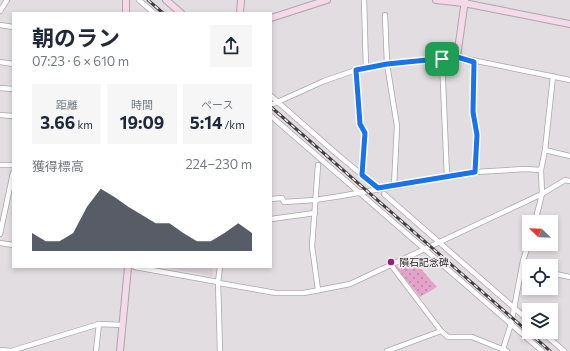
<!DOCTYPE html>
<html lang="ja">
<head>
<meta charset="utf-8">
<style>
	:root { --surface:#fff; --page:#f6f6f7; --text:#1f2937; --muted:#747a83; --accent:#111827 }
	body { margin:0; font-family:Commissioner,"Noto Sans JP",sans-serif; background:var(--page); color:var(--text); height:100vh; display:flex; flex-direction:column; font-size:15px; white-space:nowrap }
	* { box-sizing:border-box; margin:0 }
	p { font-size:13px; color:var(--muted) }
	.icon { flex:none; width:22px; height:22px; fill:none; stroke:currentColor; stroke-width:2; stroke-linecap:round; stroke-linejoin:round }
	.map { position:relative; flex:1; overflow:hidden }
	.side { position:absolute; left:12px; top:12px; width:260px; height:256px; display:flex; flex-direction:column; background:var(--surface); border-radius:0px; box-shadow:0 2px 6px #0003 }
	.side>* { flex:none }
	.needle { width:26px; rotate:293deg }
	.buttons { position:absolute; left:522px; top:215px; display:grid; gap:8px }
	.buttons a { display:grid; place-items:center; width:36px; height:36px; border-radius:0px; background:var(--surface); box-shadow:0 2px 6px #0003; font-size:20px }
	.pin { position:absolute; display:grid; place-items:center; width:34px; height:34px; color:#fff; margin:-17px; border-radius:8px; box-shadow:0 2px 6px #0006 }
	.round { display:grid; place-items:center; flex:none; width:42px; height:42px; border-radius:0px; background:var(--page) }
	.overview { display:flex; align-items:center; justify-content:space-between; height:68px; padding:0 20px }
	h1 { font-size:22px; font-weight:700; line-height:30px }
	.figures { display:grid; grid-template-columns:repeat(3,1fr); gap:6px; height:68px; padding:4px 20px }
	.figures div { display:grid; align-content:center; border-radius:0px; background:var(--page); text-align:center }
	.figures b { font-size:17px; font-weight:700 }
	.figures small { font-size:11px; font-weight:400 }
	.figures p { font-size:11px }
	.chart { height:112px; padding:8px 20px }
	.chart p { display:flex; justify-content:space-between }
	.chart svg { width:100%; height:72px; margin-top:4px; fill:var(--accent); opacity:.7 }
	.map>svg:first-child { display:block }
</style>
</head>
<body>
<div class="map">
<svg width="570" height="351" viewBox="0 0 570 351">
	<defs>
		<pattern id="green-dots" width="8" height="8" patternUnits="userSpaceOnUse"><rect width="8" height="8" fill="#e3a3c8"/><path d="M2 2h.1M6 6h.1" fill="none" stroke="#b885a3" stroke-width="1.8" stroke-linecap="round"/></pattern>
	</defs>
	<rect width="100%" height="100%" fill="#e2dde0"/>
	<path fill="#dbcfd6" d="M164 267H213L212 276Z"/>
	<path fill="url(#green-dots)" d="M413 260 437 287 420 297 396 267Z"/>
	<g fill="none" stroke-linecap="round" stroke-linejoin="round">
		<defs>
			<g id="street">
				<path d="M139 0 154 13"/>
				<path d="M364 0 366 68"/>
				<path d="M0 11 7 0"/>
				<path d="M385 15 387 64 397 126 394 186"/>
				<path d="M0 25 13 27"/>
				<path d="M442 59 447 177"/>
				<path d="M0 62 13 64"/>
				<path d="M474 62 473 111 477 135 475 172"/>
				<path d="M356 70 360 124 365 133 362 175"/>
				<path d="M0 88 13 89"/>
				<path d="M271 96 338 155 378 188"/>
				<path d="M271 105 324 81 356 70 387 64 457 57 570 80"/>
				<path d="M0 115 13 116"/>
				<path d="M271 116 542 351"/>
				<path d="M545 150 570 156"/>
				<path d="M0 165H13"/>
				<path d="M318 165 312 246 318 290"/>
				<path d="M384 194 529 321"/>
				<path d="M271 199 282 198 284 202 315 200 341 196 475 172 525 169 541 170"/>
				<path d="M271 219 315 213"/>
				<path d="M535 222 542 194 541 170 545 150 553 76"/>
				<path d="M0 234 13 173"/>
				<path d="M0 243 13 245"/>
				<path d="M391 265 441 331 448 337H472L507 351"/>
				<path d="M523 265 529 267"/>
				<path d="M135 267 218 282"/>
				<path d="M220 267 218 282 220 351"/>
				<path d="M551 273 570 277"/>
				<path d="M219 283 276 293H304L350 284 542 194 565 180 570 181"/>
				<path d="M542 332 564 351"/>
				<path d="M503 349 511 324 523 261 529 242"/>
				<path d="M0 350 11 351 99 324 123 325"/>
				<path d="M96 351 99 324"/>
				<path d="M387 351 441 331"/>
			</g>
			<g id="secondary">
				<path d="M166 0 181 13"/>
				<path d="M436 0 464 3 570 24"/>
				<path d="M126 13V0"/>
				<path d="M240 13 241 0"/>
				<path d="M271 18 327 0"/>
				<path d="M457 57 465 0"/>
				<path d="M120 351 128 267"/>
			</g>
		</defs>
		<use href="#street" stroke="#aba6a8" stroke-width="6"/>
		<use href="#secondary" stroke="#aba6a8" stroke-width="8"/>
		<use href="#street" stroke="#fff" stroke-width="4.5"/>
		<use href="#secondary" stroke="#f4d9e9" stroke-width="6"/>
		<defs>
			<g id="rail">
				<path d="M148 0 163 13"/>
				<path d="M271 107 550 351"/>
			</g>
		</defs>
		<use href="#rail" stroke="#414041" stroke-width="3"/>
		<use href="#rail" stroke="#efeaed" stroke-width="1.5" stroke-dasharray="4.5" stroke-linecap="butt"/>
	</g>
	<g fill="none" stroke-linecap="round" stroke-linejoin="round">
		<defs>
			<path id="route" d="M457 57 474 62 473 112 477 135 475 172 378 188 362 175 365 133 360 124 356 70 387 64Z"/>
		</defs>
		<use href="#route" stroke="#fff" stroke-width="8"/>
		<use href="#route" stroke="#1a73e8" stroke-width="5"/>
	</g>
	<circle fill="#9a1d74" stroke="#efeaed" stroke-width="1.5" cx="391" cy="262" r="4"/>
	<g text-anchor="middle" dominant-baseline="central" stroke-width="3.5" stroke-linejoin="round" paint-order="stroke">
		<g font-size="10" fill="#2e2d2e" stroke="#efeaed" text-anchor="start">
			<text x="399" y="262">隕石記念碑</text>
		</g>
	</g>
</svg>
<div class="buttons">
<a><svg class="needle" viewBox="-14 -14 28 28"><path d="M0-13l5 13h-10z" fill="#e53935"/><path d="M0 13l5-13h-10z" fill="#747a83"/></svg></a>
<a><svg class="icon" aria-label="locate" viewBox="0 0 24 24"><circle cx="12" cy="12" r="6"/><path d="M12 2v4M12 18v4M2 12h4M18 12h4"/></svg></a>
<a><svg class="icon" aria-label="layers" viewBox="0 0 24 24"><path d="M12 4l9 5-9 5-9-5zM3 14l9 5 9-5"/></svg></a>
</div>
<div class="pin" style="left:442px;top:59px;background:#1e9e55"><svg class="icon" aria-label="arrive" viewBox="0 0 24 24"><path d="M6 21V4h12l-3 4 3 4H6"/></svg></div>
<section class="side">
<div class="overview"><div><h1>朝のラン</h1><p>07:23 · 6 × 610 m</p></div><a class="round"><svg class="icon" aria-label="share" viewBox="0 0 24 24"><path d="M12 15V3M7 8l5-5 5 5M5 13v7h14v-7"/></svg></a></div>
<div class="figures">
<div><p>距離</p><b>3.66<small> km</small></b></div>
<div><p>時間</p><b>19:09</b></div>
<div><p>ペース</p><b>5:14<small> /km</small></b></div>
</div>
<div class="chart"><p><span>獲得標高</span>224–230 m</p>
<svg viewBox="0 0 160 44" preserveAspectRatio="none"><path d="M0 44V33L10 38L20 38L30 33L40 17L50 6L60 11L70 17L80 22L90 27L100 27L110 33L120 38L130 38L140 33L150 27L160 33V44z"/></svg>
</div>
</section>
</div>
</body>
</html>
